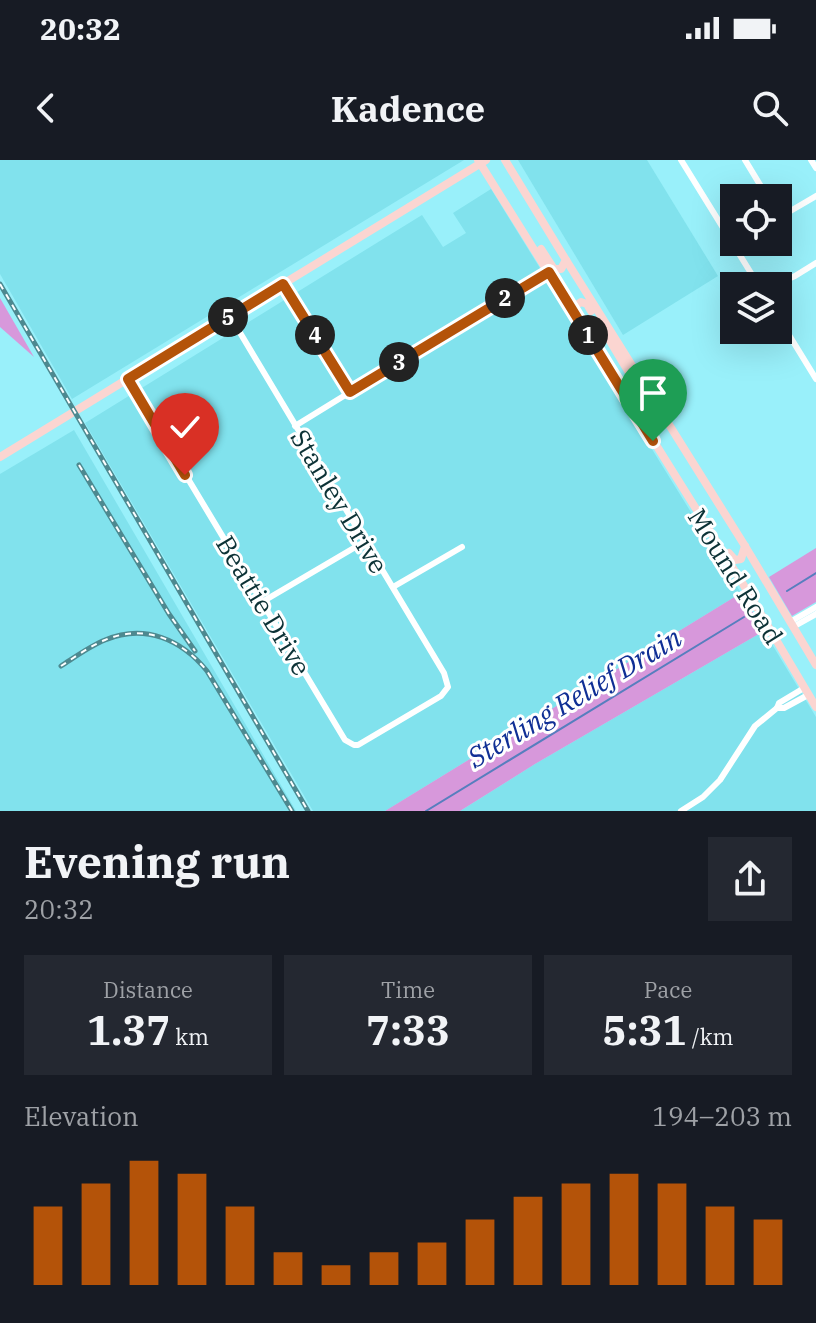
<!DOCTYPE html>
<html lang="en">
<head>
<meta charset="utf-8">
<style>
	:root { --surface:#171b24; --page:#242831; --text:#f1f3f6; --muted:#9ea1a6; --accent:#b45309 }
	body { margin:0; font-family:"IBM Plex Serif",serif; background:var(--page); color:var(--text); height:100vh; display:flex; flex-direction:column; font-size:30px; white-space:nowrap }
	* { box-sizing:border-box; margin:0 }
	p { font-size:26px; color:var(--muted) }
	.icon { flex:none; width:44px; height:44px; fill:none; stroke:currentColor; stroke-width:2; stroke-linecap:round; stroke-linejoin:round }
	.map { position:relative; height:651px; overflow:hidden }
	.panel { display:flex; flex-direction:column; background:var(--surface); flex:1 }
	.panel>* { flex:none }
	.buttons { position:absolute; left:720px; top:24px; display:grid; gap:16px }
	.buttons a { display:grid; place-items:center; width:72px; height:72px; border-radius:0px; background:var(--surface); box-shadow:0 8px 32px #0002; font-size:40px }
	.pin { position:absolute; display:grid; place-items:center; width:68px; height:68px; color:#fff; margin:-82px -34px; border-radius:50% 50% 50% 0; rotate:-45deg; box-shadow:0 0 8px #0007 }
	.pin .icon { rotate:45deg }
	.km { position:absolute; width:40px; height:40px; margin:-20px; border-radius:50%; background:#222; color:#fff; font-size:22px; line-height:40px; text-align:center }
	.round { display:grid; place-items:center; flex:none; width:84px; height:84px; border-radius:0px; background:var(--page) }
	.headline { display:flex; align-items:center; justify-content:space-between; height:136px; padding:0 24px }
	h1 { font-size:44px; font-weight:700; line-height:60px }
	.figures { display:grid; grid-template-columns:repeat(3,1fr); gap:12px; height:136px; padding:8px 24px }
	.figures div { display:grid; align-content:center; border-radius:0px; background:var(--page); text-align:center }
	.figures b { font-size:40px; font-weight:700 }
	.figures small { font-size:22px; font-weight:400 }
	.figures p { font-size:22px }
	.chart { height:224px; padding:16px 24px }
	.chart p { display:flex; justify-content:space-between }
	.chart svg { width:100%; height:144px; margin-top:8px; stroke:var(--accent); stroke-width:6 }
	.status { display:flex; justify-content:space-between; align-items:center; height:56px; padding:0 40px; background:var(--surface); direction:ltr }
	.status svg { height:22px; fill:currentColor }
	header { display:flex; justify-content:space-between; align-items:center; height:104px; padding:0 24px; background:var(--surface); font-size:36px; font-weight:700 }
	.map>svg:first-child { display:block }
</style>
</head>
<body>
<div class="status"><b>20:32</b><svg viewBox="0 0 49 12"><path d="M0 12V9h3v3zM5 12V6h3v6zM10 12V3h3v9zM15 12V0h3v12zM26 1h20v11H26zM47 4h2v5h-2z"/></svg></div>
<header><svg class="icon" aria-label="back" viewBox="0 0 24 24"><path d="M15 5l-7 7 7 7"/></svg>Kadence<svg class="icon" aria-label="search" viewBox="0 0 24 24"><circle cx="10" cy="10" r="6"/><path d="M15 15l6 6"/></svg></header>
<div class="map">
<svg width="816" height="651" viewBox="0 0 816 651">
	<rect width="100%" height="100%" fill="#99f0fa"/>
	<g fill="#81e2ed">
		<path d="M0 0H464L72 239 0 114Z"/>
		<path d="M518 0H647L718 116 623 175Z"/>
		<path d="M491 29 741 433 385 651H313L85 263 422 55 443 87 466 73 453 53Z"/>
		<path d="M74 270 296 651H0V314Z"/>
		<path d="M764 471 816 557V651H460L535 604Z"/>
	</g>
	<g fill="#d798db">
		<path d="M0 138 34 197 0 167Z"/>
		<path d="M816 388V442L792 456 769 417Z"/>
		<path d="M741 433 764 471 535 604 460 651H385Z"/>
	</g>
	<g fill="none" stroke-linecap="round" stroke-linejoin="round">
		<g stroke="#577ebe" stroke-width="2">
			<path d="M787 431 816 413"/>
			<path d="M426 651 744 457"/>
		</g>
		<g stroke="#fff" stroke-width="6">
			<path d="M681 0 759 126"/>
			<path d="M745 0 768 38"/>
			<path d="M811 0 816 8"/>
			<path d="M778 53 782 54 787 53 816 36"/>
			<path d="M283 124 350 232 549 112"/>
			<path d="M772 126 795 116 816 103"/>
			<path d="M778 157 816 219"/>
			<path d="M128 219 345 580 354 585H358L441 536 448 527 444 513 230 156"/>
			<path d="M295 266 347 234"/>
			<path d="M393 427 462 387"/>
			<path d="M262 442 364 382"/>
			<path d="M790 462 816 447"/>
			<path d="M793 467 816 454"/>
			<path d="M777 548H784L808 535"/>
			<path d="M681 651 703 637 720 620 755 566 777 548 779 543 804 528"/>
		</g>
		<g stroke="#fbd5d1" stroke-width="8">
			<path d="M478 0 743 424 816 547"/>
			<path d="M505 0 566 100 745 386 816 505"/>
			<path d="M541 89 554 109H561L566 100"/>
			<path d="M574 153 575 146 581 142 587 144 591 151"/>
			<path d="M607 176 634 221 643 225"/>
			<path d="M0 297 486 0"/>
			<path d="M729 393 735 400 741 399 745 386"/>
		</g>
		<defs>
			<g id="rail">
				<path d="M0 124 308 651"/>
				<path d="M79 305 169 454 195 491"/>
				<path d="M61 506C75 497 90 486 105 480 145 463 182 480 207 511L292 651"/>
			</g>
		</defs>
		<use href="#rail" stroke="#4d8990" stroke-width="5"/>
		<use href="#rail" stroke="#fff" stroke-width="2" stroke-dasharray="6" stroke-linecap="butt"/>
	</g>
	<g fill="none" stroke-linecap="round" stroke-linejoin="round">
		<defs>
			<path id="route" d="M185 315 128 219 283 124 350 232 549 112 653 281"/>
		</defs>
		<use href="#route" stroke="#fff" stroke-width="16"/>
		<use href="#route" stroke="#b45309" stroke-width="10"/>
	</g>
	<g text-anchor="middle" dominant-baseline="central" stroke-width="6" stroke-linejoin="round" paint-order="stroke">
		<g font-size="26" fill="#0c3236" stroke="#fff">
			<text transform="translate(340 341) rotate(59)">Stanley Drive</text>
			<text transform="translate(736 416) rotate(58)">Mound Road</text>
			<text transform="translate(264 445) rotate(59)">Beattie Drive</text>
		</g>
		<g font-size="28" font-style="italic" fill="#102f95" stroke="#fff">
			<text transform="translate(574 537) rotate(-31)">Sterling Relief Drain</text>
		</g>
	</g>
</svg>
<div class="buttons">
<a><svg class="icon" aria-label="locate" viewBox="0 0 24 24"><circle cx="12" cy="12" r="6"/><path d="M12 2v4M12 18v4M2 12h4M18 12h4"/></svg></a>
<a><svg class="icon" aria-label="layers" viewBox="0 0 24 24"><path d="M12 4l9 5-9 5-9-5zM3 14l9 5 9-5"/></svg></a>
</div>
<div class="pin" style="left:653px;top:281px;background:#1e9e55"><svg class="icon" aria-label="arrive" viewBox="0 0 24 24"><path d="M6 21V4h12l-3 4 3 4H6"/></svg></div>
<div class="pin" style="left:185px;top:315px;background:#d93025"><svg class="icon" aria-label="check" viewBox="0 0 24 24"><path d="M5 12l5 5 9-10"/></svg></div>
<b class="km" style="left:588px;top:175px">1</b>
<b class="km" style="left:505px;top:138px">2</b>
<b class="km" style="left:399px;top:202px">3</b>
<b class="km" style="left:315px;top:175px">4</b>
<b class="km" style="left:228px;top:157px">5</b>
</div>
<section class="panel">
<div class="headline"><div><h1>Evening run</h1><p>20:32</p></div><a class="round"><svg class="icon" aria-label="share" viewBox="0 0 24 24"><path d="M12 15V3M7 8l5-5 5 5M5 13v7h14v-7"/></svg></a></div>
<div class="figures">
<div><p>Distance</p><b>1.37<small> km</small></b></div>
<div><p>Time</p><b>7:33</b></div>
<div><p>Pace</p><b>5:31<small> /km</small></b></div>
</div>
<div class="chart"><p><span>Elevation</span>194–203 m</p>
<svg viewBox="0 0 160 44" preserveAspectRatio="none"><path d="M5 44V20M15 44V13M25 44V6M35 44V10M45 44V20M55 44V34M65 44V38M75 44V34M85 44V31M95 44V24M105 44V17M115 44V13M125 44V10M135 44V13M145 44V20M155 44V24"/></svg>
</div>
</section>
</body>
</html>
